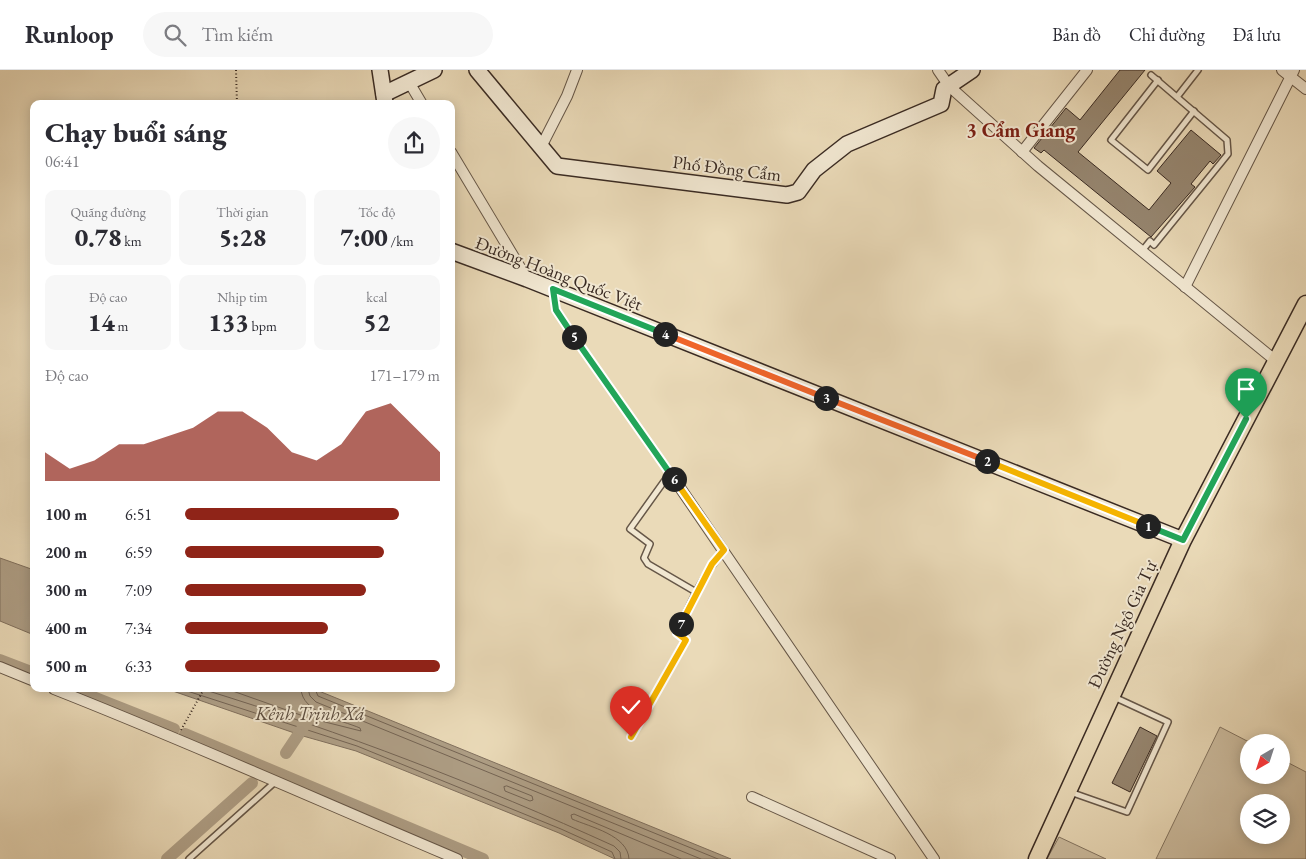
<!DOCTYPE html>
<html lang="vi">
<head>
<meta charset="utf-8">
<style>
	:root { --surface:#fff; --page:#f7f7f7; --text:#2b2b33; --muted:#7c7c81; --line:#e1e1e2; --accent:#8f2418 }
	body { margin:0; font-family:"EB Garamond",serif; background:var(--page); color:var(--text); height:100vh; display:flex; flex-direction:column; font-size:19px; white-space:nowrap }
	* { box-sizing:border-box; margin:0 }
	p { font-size:16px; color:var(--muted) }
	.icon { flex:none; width:28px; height:28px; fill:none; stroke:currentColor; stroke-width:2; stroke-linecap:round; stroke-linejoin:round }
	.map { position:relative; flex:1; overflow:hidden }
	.sheet { position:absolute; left:30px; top:30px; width:425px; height:592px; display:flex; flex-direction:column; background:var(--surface); border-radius:10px; box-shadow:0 2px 12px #0003 }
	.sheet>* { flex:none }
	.needle { width:32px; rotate:219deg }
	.tools { position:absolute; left:1240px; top:664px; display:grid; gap:10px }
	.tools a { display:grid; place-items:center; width:50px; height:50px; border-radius:50%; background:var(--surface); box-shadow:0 2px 12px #0003; font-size:25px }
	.pin { position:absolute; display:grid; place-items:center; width:42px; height:42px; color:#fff; margin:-51px -21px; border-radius:50% 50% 50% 0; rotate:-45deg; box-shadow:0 0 5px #0007 }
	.pin .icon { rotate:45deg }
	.km { position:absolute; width:25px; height:25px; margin:-12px; border-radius:50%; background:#222; color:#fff; font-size:14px; line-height:25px; text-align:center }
	.round { display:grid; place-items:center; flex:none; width:52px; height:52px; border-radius:26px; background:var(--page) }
	.headline { display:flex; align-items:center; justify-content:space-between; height:85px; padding:0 15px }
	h1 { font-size:28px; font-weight:800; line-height:38px }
	.metrics { display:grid; grid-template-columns:repeat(3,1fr); gap:8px; height:85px; padding:5px 15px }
	.metrics div { display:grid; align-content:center; border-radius:10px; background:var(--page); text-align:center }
	.metrics b { font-size:25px; font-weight:800 }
	.metrics small { font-size:14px; font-weight:400 }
	.metrics p { font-size:14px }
	.chart { height:140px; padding:10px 15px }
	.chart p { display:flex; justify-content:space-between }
	.chart svg { width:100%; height:90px; margin-top:5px; fill:var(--accent); opacity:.7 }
	ul { padding:0 15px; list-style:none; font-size:16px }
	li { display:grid; grid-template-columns:80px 60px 1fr; align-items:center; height:38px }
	li i { height:12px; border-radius:6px; background:var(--accent) }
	header { display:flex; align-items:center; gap:30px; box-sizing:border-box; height:70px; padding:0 25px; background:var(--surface); border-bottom:1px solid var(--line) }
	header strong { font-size:24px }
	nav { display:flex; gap:28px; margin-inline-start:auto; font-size:18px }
	.search { width:350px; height:45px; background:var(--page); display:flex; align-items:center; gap:12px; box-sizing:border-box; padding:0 18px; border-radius:28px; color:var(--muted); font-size:19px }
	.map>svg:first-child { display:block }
</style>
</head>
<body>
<header>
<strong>Runloop</strong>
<div class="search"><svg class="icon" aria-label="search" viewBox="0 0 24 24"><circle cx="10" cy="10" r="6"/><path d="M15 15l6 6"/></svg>Tìm kiếm</div>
<nav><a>Bản đồ</a><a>Chỉ đường</a><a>Đã lưu</a></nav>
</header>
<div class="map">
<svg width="1306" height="789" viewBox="0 0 1306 789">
	<rect width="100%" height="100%" fill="#eadab8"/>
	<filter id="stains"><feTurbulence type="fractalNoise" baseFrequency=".004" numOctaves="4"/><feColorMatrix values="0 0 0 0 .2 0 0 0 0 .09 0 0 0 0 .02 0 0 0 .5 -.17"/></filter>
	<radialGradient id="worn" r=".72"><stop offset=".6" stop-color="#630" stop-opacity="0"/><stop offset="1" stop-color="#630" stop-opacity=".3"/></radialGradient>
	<g fill="#ccbc9f" stroke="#837461" fill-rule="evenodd">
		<path d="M1220 657 1249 672V705H1281V689L1306 702V789H1156ZM1249 732H1281V765H1249Z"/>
		<path d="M1059 767 1106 789H1047Z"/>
	</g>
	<g fill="#ae9e85" stroke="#80705e">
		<path d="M0 488 34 500V565L0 551Z"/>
		<path d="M167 619H314L731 789H615L559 763 356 681 303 666Z"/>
	</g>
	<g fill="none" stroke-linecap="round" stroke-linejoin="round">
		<g stroke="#746454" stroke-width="1">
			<path d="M181 619 357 676 561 759 612 782 615 789"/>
			<path d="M202 619C342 662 480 715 614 776L620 782 621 789"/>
			<path d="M227 619 309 648 361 661 360 658C341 650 302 643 301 619"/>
			<path d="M308 619 310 626 316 632 701 789"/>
			<path d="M315 619 318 626 718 789"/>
			<path d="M507 716 532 726 533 730 530 731 505 721 504 717Z"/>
			<path d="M629 789C628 765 590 757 572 749L571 745 574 744 681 789"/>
		</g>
		<g stroke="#ae9e85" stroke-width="12">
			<path d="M0 590 34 603"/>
			<path d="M73 619 174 659"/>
			<path d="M185 664 483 789"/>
			<path d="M286 683 308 650"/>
			<path d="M167 789 252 713"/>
		</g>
	</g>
	<g fill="#968670" stroke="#3a2b23">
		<path d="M1120 0H1145L1078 82 1149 140 1171 113 1157 101 1191 60 1221 85 1213 94 1210 91 1191 114 1195 117 1151 167 1044 80 1041 83 1034 78 1066 38 1080 50Z"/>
		<path d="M1140 657 1157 666 1130 722 1112 713Z"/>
	</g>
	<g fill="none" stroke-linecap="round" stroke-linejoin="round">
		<defs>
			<g id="lane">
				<path d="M1158 10 1111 70 1148 100 1194 41"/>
				<path d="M1177 27 1198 0"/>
				<path d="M1142 181 1150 171 1154 175 1228 84 1227 70 1151 5"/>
				<path d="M670 403 630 459 650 474 644 488 648 494 696 522"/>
				<path d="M631 667 686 569 677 563C690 534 702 505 724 481"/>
				<path d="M1070 722 1127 742 1168 652 1114 627"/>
				<path d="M189 789 275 712"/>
			</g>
			<g id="street">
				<path d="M938 0 949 16 1038 96 1276 291"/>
				<path d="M1282 0 1306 19"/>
				<path d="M409 12 422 34"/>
				<path d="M541 77 567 26 577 0"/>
				<path d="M451 82 527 209"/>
				<path d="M1022 82 1087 0"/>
				<path d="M1185 217 1294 0"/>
				<path d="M670 403 934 789"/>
				<path d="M0 597 34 611"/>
				<path d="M54 619C189 672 322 732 457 789"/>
				<path d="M752 727 890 789"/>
			</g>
			<g id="secondary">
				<path d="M380 0 385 33"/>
				<path d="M477 0 557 96 787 125 798 122 814 100 847 74 941 34 944 19 972 0"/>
				<path d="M384 24 434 0"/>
				<path d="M451 181 527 209 1183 470"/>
			</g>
			<path id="primary" d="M1037 789 1183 470 1306 234"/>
		</defs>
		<use href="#lane" stroke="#665748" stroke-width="8"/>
		<use href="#street" stroke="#665748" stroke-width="12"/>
		<use href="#secondary" stroke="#3a2b23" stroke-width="18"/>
		<use href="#primary" stroke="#3a2b23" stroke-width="19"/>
		<g stroke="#3a2b23" stroke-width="2" stroke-dasharray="1 2.5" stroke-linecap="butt">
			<path d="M236 0 237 34"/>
			<path d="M555 234V240L664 395"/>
			<path d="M181 660 204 619"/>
		</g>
		<use href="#lane" stroke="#f1e7d1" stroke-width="5"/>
		<use href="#street" stroke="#f1e7d1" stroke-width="10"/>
		<use href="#secondary" stroke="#f1e7d1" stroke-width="15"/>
		<use href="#primary" stroke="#eadab8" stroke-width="16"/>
	</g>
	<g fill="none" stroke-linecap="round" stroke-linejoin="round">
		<defs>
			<path id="split-1" d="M1148 456 1183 470 1246 349"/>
			<path id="split-2" d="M987 391 1148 456"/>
			<path id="split-3" d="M826 328 987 391"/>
			<path id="split-4" d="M665 264 826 328"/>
			<path id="split-5" d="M574 267 556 240 553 219 665 264"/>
			<path id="split-6" d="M574 267 674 409"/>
			<path id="split-7" d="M674 409 724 480 712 494 681 554"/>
			<path id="split-8" d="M631 667 686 570 677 563 681 554"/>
		</defs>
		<use href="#split-1" stroke="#fff" stroke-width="10"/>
		<use href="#split-2" stroke="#fff" stroke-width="10"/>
		<use href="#split-3" stroke="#fff" stroke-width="10"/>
		<use href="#split-4" stroke="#fff" stroke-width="10"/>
		<use href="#split-5" stroke="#fff" stroke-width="10"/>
		<use href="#split-6" stroke="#fff" stroke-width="10"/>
		<use href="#split-7" stroke="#fff" stroke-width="10"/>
		<use href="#split-8" stroke="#fff" stroke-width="10"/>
		<use href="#split-1" stroke="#22a559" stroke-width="6"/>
		<use href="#split-2" stroke="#f5b400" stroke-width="6"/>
		<use href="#split-3" stroke="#f0652b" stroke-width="6"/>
		<use href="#split-4" stroke="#f0652b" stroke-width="6"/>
		<use href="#split-5" stroke="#22a559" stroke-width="6"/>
		<use href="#split-6" stroke="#22a559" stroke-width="6"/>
		<use href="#split-7" stroke="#f5b400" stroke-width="6"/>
		<use href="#split-8" stroke="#f5b400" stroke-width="6"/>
	</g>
	<g text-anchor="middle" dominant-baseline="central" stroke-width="4" stroke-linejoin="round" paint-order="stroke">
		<g font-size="18" fill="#3a2b23" stroke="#f1e7d1">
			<text transform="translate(727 98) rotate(7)">Phố Đồng Cẩm</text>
			<text transform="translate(559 203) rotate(21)">Đường Hoàng Quốc Việt</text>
			<text transform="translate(1122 554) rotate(-65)">Đường Ngô Gia Tự</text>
		</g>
		<g font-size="19" font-style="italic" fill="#5d4e40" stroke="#f1e7d1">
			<text x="310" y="643">Kênh Trịnh Xá</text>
		</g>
		<g font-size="20" font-weight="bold" fill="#7a1f14" stroke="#f1e7d1">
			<text x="1021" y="60">3 Cẩm Giang</text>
		</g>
	</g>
	<rect width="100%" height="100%" filter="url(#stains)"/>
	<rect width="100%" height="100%" fill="url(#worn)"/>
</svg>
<div class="tools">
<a><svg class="needle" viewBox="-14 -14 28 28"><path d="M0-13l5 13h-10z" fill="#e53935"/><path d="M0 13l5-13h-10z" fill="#7c7c81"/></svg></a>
<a><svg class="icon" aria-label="layers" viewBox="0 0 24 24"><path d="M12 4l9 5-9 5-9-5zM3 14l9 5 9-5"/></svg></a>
</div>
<div class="pin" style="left:1246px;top:349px;background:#1e9e55"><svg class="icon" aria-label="arrive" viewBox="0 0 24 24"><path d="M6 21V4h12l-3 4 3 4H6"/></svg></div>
<div class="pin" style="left:631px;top:667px;background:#d93025"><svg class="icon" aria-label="check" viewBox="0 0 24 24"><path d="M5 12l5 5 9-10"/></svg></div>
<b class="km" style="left:1148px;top:456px">1</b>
<b class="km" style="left:987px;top:391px">2</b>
<b class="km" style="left:826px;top:328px">3</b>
<b class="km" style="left:665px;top:264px">4</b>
<b class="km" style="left:574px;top:267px">5</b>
<b class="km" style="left:674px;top:409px">6</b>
<b class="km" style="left:681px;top:554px">7</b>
<section class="sheet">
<div class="headline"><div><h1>Chạy buổi sáng</h1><p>06:41</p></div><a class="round"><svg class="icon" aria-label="share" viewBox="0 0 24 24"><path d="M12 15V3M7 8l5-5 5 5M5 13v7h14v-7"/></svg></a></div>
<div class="metrics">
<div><p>Quãng đường</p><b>0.78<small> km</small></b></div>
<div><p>Thời gian</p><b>5:28</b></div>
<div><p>Tốc độ</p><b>7:00<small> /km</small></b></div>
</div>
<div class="metrics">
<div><p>Độ cao</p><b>14<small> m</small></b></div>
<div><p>Nhịp tim</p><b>133<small> bpm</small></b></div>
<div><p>kcal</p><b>52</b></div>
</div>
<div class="chart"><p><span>Độ cao</span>171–179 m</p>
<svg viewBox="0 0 160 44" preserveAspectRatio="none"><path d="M0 44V30L10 38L20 34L30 26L40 26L50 22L60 18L70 10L80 10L90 18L100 30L110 34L120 26L130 10L140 6L150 18L160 30V44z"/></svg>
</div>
<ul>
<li><b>100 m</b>6:51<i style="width:84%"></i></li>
<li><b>200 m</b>6:59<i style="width:78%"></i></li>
<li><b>300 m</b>7:09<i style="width:71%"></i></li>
<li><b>400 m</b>7:34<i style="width:56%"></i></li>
<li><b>500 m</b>6:33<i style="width:100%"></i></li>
</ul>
</section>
</div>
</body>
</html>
